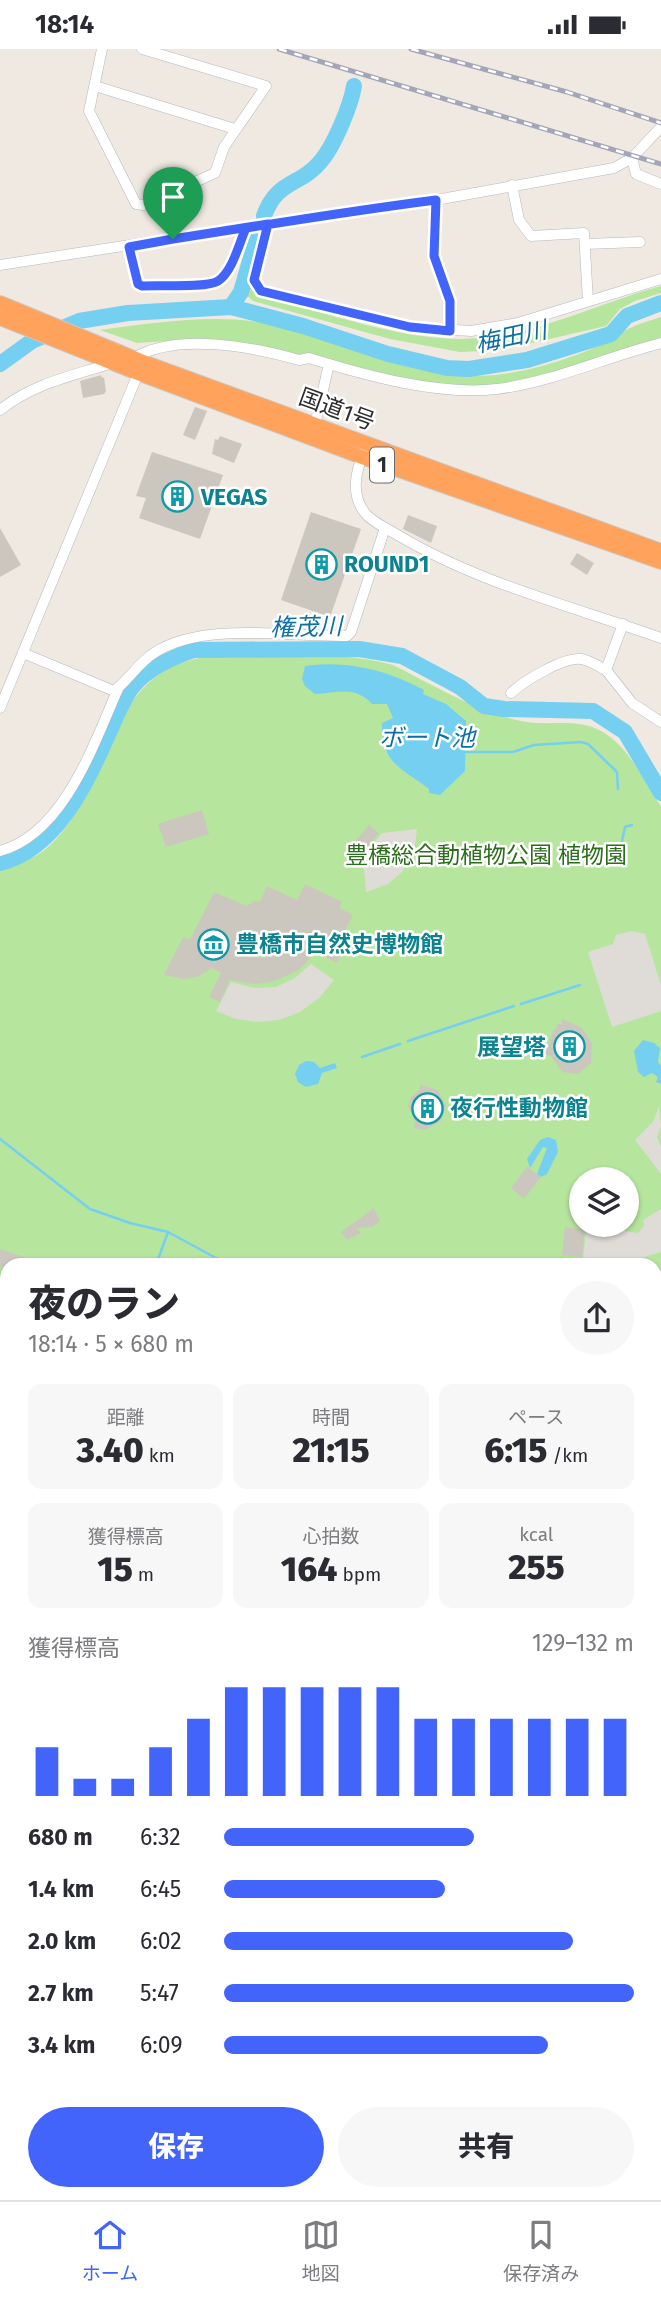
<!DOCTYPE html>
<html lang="ja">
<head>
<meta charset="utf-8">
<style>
	:root { --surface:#fff; --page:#f7f7f7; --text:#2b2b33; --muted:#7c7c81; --line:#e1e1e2; --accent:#4264fb }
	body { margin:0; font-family:"Fira Sans","Noto Sans JP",sans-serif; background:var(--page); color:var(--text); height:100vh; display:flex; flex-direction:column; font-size:26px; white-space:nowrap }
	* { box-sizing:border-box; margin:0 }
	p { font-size:23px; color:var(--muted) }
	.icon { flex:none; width:38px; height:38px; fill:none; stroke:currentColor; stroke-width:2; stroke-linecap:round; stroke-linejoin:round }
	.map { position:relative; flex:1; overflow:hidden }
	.side { position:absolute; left:0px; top:1209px; width:662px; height:943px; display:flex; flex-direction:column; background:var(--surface); border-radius:21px 21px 0 0; box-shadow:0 2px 5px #0004 }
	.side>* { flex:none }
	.controls { position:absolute; left:569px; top:1118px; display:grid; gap:14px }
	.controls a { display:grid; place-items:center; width:70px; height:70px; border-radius:50%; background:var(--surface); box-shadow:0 2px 5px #0004; font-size:35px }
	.pin { position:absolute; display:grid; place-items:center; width:60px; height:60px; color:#fff; margin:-72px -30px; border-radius:50% 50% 50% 0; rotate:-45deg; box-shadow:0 0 7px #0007 }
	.pin .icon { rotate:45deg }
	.round { display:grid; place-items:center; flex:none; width:74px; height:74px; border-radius:37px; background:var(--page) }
	.head { display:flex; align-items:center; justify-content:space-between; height:119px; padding:0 28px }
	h1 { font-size:38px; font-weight:800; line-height:52px }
	.figures { display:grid; grid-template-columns:repeat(3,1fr); gap:10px; height:119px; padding:7px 28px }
	.figures div { display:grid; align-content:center; border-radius:14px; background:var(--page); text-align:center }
	.figures b { font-size:35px; font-weight:800 }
	.figures small { font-size:19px; font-weight:400 }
	.figures p { font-size:19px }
	.chart { height:196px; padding:14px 28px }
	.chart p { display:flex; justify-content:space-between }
	.chart svg { width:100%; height:126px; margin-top:7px; stroke:var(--accent); stroke-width:6 }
	.button { display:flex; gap:14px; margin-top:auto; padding:14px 28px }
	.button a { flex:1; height:80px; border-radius:42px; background:var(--accent); color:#fff; font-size:28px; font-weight:800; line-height:80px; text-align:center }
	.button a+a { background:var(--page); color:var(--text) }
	ul { padding:0 28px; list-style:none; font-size:23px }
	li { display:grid; grid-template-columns:112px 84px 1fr; align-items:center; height:52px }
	li i { height:18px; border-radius:9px; background:var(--accent) }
	.status { display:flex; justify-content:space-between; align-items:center; height:49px; padding:0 35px; background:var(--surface); direction:ltr }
	.status svg { height:19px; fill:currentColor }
	.tabs { display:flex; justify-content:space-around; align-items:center; height:98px; border-top:2px solid var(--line); background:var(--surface); font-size:19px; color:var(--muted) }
	.tabs a { display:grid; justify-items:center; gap:4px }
	.tabs .active { color:var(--accent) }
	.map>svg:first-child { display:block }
</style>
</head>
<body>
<div class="status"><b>18:14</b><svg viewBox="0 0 49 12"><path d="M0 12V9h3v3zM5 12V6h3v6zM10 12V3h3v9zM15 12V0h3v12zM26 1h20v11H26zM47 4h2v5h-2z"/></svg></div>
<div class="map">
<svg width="661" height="2151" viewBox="0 0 661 2151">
	<rect width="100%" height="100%" fill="#efe9e1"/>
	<g fill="#b6e59e" fill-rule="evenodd">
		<path d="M249 235 256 245C322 262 391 289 460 290 530 290 595 255 661 237V244L635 252 620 260 606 277 501 301 460 303 390 290 253 252 244 244Z"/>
		<path d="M661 268V290L523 334 460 342 371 324 268 298 181 291 137 294 100 281C154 274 216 264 269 275 339 289 403 326 475 327 513 327 554 315 589 301 602 296 614 288 626 281 637 275 649 272 661 268Z"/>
		<path d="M221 607C277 608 339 601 393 616 435 637 475 662 521 672 547 678 577 668 601 682 631 699 641 730 661 757V1254L655 1261 654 1216H7V1450L0 1452V820C16 815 35 810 48 798 116 737 103 610 221 607ZM581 1130H626V1176H581Z"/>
	</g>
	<g fill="#dfdcd8">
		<path d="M417 780 414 803 402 823 388 835 366 843 363 808 382 784Z"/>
		<path d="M632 882 645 885 661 936V962L612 978 588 903 613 895 616 886Z"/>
		<path d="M311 915 334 931 319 949 300 963 279 971 257 973 236 970 216 962 231 933 254 939 276 938 295 929Z"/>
		<path d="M659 1057 661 1077 657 1088 661 1098V1125L635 1091 653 1073Z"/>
		<path d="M661 1160V1203L617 1216H593L587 1209H583L587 1177 638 1184 644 1177 643 1171Z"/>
	</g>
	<g fill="#75cff0">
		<path d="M305 617C347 611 387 621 424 641L423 645 446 655 466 672 465 722 440 746 429 744V740C399 717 382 715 382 674L393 669 387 655H372C355 636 337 644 315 645L305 637 302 630Z"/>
		<path d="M643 991 654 994 660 999 658 1013 661 1017V1035L656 1033 658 1028 652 1024 644 1028 638 1023 634 1002Z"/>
		<path d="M306 1012 314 1013 320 1019 335 1014 337 1019 322 1024 318 1035 306 1038 298 1033 295 1025 299 1016Z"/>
		<path d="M548 1088 556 1091 558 1103 547 1125 541 1128 537 1125 547 1099 543 1098 530 1119 527 1110 540 1091Z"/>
		<path d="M0 1235 7 1237V1304L0 1309Z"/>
	</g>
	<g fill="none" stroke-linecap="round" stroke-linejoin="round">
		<g stroke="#75cff0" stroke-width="2.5">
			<path d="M465 703H513L534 696 581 693 588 695 617 723 618 740"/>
			<path d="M622 792 625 778 632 776"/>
			<path d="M521 955 580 936"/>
			<path d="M408 992 514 957"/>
			<path d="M362 1008 400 995"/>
			<path d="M0 1090 90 1160 130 1174 168 1183 229 1216"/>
			<path d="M156 1216 168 1183"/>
		</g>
		<g stroke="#75cff0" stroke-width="16">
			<path d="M264 167C277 130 301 137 321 112 334 97 351 56 354 37"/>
			<path d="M231 258 241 243 259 181"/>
			<path d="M0 315 32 292 79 272 128 264 231 258 303 277 388 305 447 319 469 320 527 311 611 285 627 267 661 254"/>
			<path d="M0 814C56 800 85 737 107 688 115 671 122 650 134 636 149 619 173 608 194 601L359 600 402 607 460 638 484 657 504 660 593 662 625 683 661 744"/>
		</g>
	</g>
	<g fill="#cbc7bf" fill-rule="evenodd">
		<path d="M101 326 102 329 104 328 106 342 104 345 83 349 80 332Z"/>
		<path d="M195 358 207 362 195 391 183 386Z"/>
		<path d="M220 387 242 395 234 414 212 405 215 390 218 391Z"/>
		<path d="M152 403 223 426 200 490 139 469 146 449 136 447Z"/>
		<path d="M311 463 361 480 330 568 281 551Z"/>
		<path d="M408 466 437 477 431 494 403 480Z"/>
		<path d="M0 479 21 516 0 528Z"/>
		<path d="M577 504 594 514 587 526 570 515Z"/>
		<path d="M202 761 209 785 166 798 158 775Z"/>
		<path d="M369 776 379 784 361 807 350 799Z"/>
		<path d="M305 835 342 853 339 859 353 866 335 900 342 903 337 914 316 903 299 921 272 933 254 935 230 931 220 953 209 948 221 924 212 919 197 928 184 930 164 926 183 888 190 891 214 843 247 857 254 852 260 853 267 837 297 851ZM267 882 291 890 279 902 263 909 241 905 249 891H259Z"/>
		<path d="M562 970 582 979 592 995 591 1014 578 1025 562 1023 551 1007 545 1005 553 982 557 979V975H562Z"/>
		<path d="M420 1036 438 1041 446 1057 441 1072 425 1081 414 1079 415 1071 408 1057 411 1048 419 1042Z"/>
		<path d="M571 1050 581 1051 584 1059 562 1066 558 1054Z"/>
		<path d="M527 1118 541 1128 524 1150 511 1139Z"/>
		<path d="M374 1159 380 1172 372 1178 357 1179 361 1184 347 1191 341 1183Z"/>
		<path d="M565 1178 585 1181 582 1208 562 1206Z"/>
		<path d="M0 1200 44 1215V1216H7V1219L0 1217Z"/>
	</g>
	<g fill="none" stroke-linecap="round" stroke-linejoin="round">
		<defs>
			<g id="minor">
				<path d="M102 0 89 62 136 155 144 156 215 124 224 98 266 37 142 0"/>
				<path d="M95 37 235 80"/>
				<path d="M632 109 636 125 661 135"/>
				<path d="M512 136 519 171 531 187 584 184 588 252"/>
				<path d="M163 147 173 190"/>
				<path d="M436 151 434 207 450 252V282"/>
				<path d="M269 175 254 231 261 242 410 278 471 282 518 274 661 230"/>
				<path d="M585 195 640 193"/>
				<path d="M129 198 136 230 142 237C158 236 208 239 218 232 233 222 239 194 246 179"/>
				<path d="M0 216 343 163 436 151 614 119 632 109 661 78"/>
				<path d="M134 309C177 283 253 298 299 311L309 309C364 326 439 347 497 340 553 333 606 308 661 294"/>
				<path d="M0 361C34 334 72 327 112 314"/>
				<path d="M315 376 329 315"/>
				<path d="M364 402C356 422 350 445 365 464 372 473 386 479 396 485 477 534 572 557 661 589"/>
				<path d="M623 575 606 621 632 654 661 673"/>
				<path d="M23 604 114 642C128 632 137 615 154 604 203 572 291 588 347 587L351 583 385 479"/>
				<path d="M511 644C524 632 563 608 581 610 589 611 598 617 606 621"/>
				<path d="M0 659 140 320"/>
				<path d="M0 802C64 785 94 694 118 640"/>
				<path d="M654 1280 661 1272"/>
				<path d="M0 1460 7 1458"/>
				<path d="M654 1465 661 1466"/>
				<path d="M654 1775 661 1776"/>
				<path d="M0 1827 7 1834"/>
				<path d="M654 1884 661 1885"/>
				<path d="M0 2022 7 2017"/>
				<path d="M654 2065 661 2066"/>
				<path d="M0 2091 7 2102"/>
				<path d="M35 2146 39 2151"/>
				<path d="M366 2146 368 2151"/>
				<path d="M473 2146 476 2151"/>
				<path d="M561 2146 562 2151"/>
				<path d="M84 2151 92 2146"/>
			</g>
			<g id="highway">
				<path d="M0 254 143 313 661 502"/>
				<path d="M0 269 138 324 362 408 661 513"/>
			</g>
		</defs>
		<use href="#minor" stroke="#b4b7c1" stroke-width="11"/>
		<use href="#highway" stroke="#c9c9c9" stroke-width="16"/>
		<use href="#minor" stroke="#fff" stroke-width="10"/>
		<use href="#highway" stroke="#ffa35c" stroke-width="14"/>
		<defs>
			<g id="rail">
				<path d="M279 0 661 115"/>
				<path d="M411 0 567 43 661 74"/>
			</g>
		</defs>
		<use href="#rail" stroke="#a3a6b8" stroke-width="5"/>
		<use href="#rail" stroke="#fff" stroke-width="2.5" stroke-dasharray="8" stroke-linecap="butt"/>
	</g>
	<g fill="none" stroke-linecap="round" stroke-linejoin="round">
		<defs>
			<path id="route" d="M173 190 268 175 254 231 261 242 410 278 450 282V252L434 207 436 151C373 159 309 169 246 179 239 194 233 222 218 232 208 239 158 236 142 237L138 235 129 198 173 190"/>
		</defs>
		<use href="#route" stroke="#fff" stroke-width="14"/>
		<use href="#route" stroke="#4264fb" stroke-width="9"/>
	</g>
	<defs>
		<symbol id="building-ring" viewBox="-11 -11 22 22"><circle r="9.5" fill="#fff" stroke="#0f9aa8" stroke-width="1.5"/><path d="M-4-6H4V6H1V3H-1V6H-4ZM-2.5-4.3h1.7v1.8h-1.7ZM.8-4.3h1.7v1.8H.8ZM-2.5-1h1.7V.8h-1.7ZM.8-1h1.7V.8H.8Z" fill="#0f9aa8"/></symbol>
		<symbol id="museum-ring" viewBox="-11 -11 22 22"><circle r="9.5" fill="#fff" stroke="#0f9aa8" stroke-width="1.5"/><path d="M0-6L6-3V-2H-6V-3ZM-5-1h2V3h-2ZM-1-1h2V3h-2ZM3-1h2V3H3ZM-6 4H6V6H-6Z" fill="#0f9aa8"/></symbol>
	</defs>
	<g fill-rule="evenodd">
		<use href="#building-ring" x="160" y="430" width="35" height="35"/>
		<use href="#building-ring" x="304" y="498" width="35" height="35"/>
		<use href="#museum-ring" x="196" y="878" width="35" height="35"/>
		<use href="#building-ring" x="552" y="980" width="35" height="35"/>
		<use href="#building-ring" x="410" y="1042" width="35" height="35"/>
	</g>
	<g text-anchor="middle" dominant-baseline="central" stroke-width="5" stroke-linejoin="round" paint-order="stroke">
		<rect fill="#fff" stroke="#6d6d6d" stroke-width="2" x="370" y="398.5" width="24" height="35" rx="5"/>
		<g font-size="21" font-weight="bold" fill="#2e2e2e">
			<text x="382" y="416">1</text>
		</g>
		<g font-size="23" fill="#2e2e2e" stroke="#fff">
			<text transform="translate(337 360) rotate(20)">国道1号</text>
		</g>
		<g font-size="23" font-weight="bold" fill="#0d838f" stroke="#fff" text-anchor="start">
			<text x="201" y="448">VEGAS</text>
			<text x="344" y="515">ROUND1</text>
			<text x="236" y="895">豊橋市自然史博物館</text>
			<text x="546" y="998" text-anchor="end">展望塔</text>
			<text x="450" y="1059">夜行性動物館</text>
		</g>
		<g font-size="23" fill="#2c6e1b" stroke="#fff">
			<text x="486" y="806">豊橋総合動植物公園 植物園</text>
		</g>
		<g font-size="24" font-style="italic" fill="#0d6fa3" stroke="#fff">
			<text transform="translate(511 288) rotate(-12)">梅田川</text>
			<text transform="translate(306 578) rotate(-1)">権茂川</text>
			<text x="427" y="689">ボート池</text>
		</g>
	</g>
</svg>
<div class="controls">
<a><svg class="icon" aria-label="layers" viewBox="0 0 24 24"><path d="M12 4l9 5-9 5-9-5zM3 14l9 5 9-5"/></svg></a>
</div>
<div class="pin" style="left:173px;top:190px;background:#1e9e55"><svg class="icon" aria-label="arrive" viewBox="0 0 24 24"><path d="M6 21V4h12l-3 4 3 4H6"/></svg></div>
<section class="side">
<div class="head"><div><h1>夜のラン</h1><p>18:14 · 5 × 680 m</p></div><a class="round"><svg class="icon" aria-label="share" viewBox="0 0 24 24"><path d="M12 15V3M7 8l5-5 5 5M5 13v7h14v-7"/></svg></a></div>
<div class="figures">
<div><p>距離</p><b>3.40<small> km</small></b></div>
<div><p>時間</p><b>21:15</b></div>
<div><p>ペース</p><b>6:15<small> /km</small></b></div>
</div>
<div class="figures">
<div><p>獲得標高</p><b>15<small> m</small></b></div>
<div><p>心拍数</p><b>164<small> bpm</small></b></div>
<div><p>kcal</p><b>255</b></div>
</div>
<div class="chart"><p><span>獲得標高</span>129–132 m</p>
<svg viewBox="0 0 160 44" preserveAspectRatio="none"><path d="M5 44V27M15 44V38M25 44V38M35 44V27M45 44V17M55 44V6M65 44V6M75 44V6M85 44V6M95 44V6M105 44V17M115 44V17M125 44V17M135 44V17M145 44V17M155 44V17"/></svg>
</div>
<ul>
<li><b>680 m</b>6:32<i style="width:61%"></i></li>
<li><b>1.4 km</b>6:45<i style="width:54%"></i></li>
<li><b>2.0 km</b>6:02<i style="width:85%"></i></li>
<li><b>2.7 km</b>5:47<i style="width:100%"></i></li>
<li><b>3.4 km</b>6:09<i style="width:79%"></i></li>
</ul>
<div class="button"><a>保存</a><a>共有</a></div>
</section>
</div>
<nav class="tabs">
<a class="active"><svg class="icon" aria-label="home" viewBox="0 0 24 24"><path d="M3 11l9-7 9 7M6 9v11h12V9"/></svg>ホーム</a>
<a><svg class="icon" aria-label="map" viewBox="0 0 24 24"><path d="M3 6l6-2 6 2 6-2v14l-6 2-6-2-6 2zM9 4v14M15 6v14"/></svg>地図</a>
<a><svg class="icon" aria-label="saved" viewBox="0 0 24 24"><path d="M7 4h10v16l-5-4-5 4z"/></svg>保存済み</a>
</nav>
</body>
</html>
